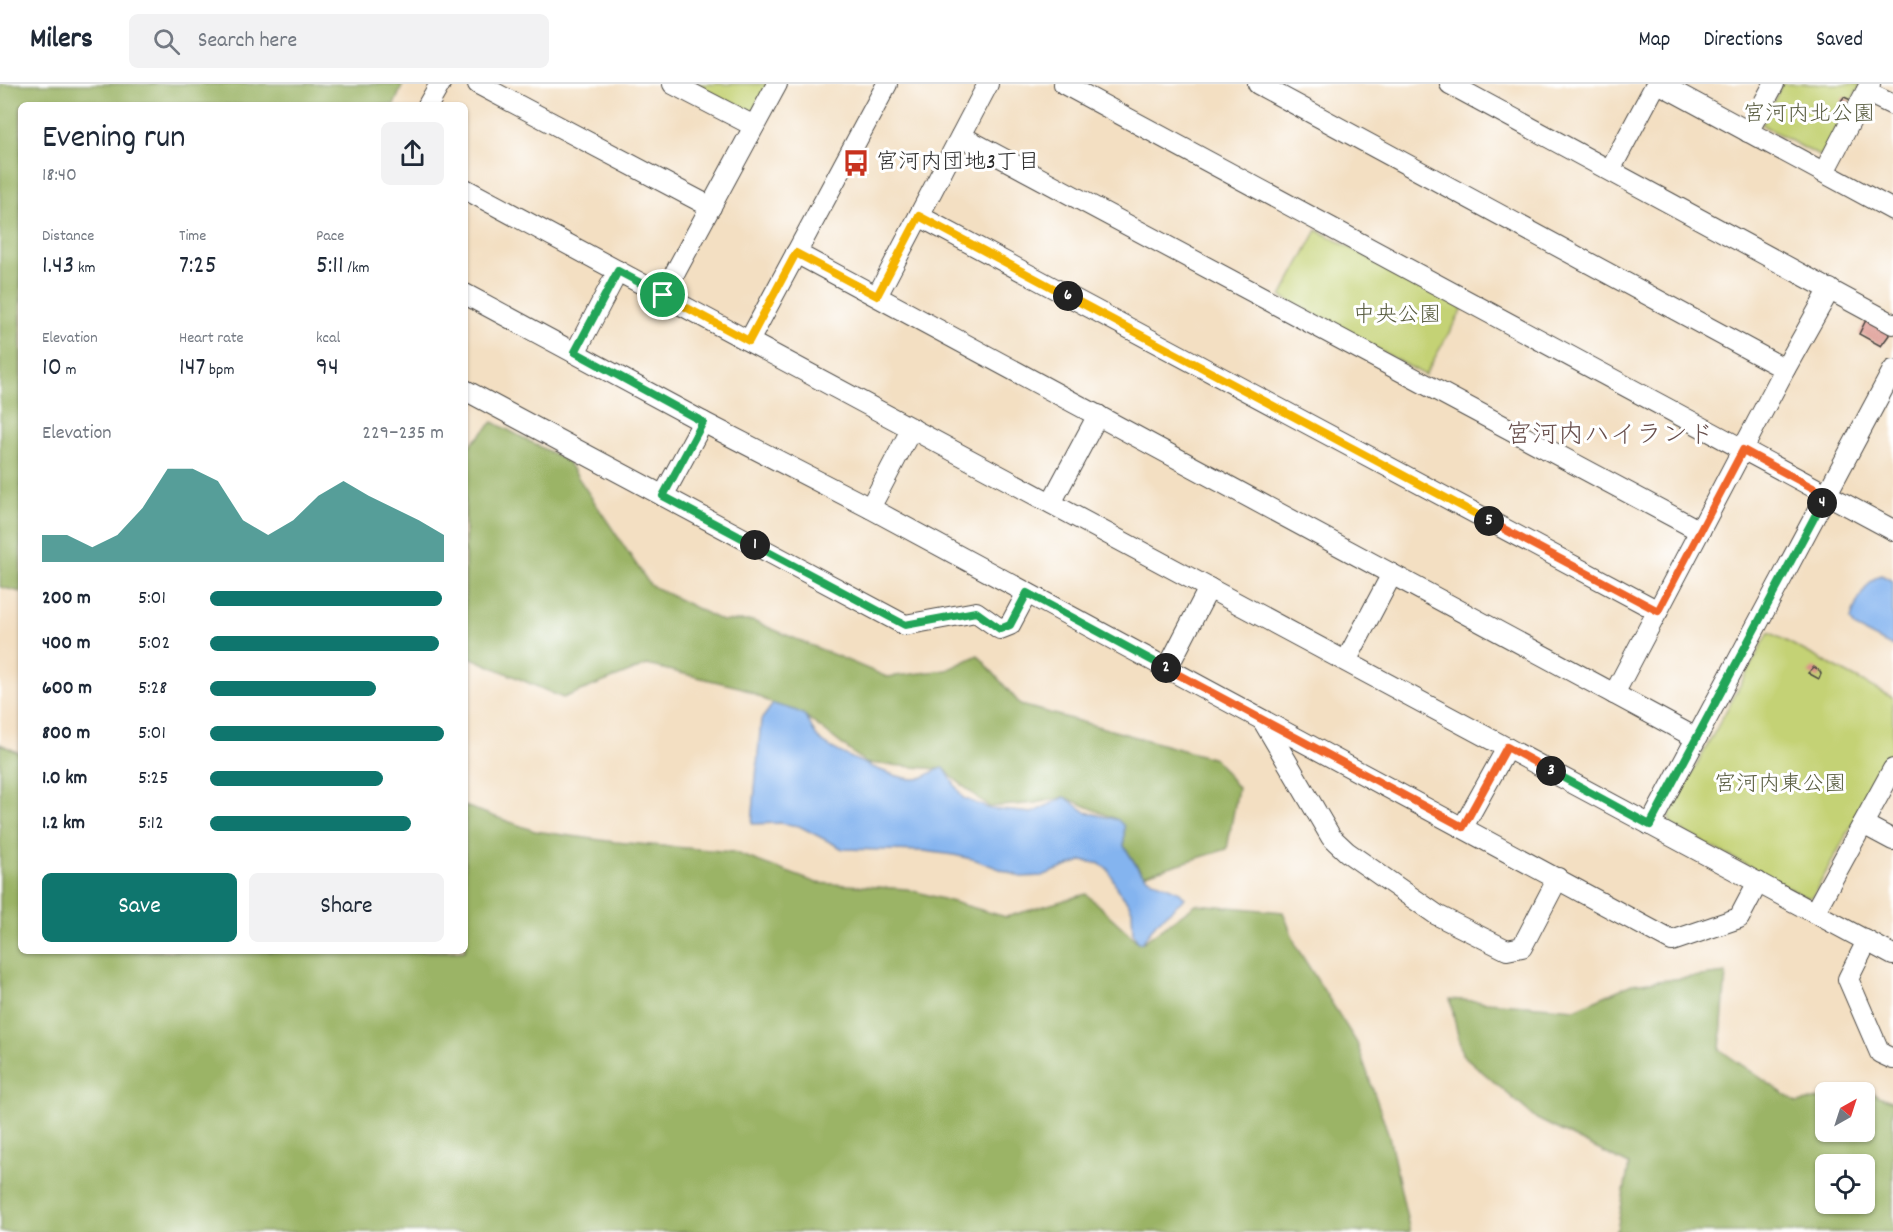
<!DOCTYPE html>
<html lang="en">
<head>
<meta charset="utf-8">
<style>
	:root { --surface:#fff; --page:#f2f2f3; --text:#1f2937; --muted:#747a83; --line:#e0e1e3; --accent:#0f766e }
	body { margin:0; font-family:Dekko,"Klee One",sans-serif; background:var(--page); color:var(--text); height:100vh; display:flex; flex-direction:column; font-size:22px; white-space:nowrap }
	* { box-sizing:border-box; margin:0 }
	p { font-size:20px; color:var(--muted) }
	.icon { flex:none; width:33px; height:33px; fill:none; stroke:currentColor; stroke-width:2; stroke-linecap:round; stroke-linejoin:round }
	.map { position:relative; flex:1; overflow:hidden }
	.panel { position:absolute; left:18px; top:18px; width:450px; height:852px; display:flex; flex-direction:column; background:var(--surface); border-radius:9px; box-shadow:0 2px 4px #0004 }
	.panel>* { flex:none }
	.needle { width:39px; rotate:39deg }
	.buttons { position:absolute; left:1815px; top:998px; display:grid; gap:12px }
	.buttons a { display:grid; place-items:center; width:60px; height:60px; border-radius:9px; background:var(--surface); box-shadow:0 2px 4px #0004; font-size:30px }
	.pin { position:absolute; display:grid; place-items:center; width:51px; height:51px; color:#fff; margin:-26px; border:3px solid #fff; border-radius:50%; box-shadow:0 2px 6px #0007 }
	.km { position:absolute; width:30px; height:30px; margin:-15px; border-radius:50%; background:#222; color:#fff; font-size:16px; line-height:30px; text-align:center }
	.round { display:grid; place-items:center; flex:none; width:63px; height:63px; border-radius:9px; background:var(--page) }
	.headline { display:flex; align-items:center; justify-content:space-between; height:102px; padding:0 24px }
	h1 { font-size:33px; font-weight:600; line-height:45px }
	.metrics { display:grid; grid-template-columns:repeat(3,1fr); gap:9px; height:102px; padding:6px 24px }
	.metrics div { display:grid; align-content:center }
	.metrics b { font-size:26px; font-weight:600 }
	.metrics small { font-size:16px; font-weight:400 }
	.metrics p { font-size:16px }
	.chart { height:168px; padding:12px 24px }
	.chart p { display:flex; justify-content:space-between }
	.chart svg { width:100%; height:108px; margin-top:6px; fill:var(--accent); opacity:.7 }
	.button { display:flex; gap:12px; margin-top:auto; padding:12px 24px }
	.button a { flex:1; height:69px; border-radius:9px; background:var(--accent); color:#fff; font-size:24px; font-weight:600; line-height:69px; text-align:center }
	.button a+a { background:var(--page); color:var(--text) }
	ul { padding:0 24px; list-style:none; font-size:20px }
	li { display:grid; grid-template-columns:96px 72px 1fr; align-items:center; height:45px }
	li i { height:15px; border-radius:8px; background:var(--accent) }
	header { display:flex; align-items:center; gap:36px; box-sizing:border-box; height:84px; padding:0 30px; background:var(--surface); border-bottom:2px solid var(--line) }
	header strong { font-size:28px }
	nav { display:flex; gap:33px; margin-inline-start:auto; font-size:21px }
	.search { width:420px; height:54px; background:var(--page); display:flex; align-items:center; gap:15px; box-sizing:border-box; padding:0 21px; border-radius:9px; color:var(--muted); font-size:22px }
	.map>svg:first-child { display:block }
</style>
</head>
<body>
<header>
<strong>Milers</strong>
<div class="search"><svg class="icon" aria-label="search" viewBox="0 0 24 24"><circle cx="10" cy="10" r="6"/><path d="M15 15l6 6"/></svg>Search here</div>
<nav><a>Map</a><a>Directions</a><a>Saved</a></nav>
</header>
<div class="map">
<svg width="1893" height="1148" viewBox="0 0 1893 1148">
	<rect width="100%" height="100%" fill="#fff"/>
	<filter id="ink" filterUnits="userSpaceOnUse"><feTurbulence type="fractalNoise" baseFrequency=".0167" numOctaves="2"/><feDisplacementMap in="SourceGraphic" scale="12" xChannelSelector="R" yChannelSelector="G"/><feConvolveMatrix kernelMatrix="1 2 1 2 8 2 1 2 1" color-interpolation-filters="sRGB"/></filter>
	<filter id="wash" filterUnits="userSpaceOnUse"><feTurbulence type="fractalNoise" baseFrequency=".008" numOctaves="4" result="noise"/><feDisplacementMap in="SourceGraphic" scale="24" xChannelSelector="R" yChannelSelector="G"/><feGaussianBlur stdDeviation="1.35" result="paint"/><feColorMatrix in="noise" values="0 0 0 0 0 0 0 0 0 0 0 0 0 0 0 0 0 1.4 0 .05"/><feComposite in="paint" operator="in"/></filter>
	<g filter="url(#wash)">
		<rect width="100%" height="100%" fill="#f3dfc2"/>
		<g fill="#c4d274" stroke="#787e50" stroke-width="1.5">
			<path d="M688 0H771L755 28 744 31Z"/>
			<path d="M1782 0H1861L1822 70 1819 72 1762 41Z"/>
			<path d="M1317 146 1463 224 1425 291 1281 213Z"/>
			<path d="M1769 548 1893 614V666L1813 812 1808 814 1671 741 1669 732Z"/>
		</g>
		<g fill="#9bb466" stroke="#637048" stroke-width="1.5" fill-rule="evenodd">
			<path d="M0 0H403L394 21H21V508L0 503Z"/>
			<path d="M493 338 567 377 650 501 722 537H753L887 593 947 586 978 571 1021 621 1215 675 1238 704 1227 765 1143 791 1124 762V746L1118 736 1065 713 1035 719 989 723 951 692 946 686 941 684 938 685 866 679 804 631 773 620 743 604 647 581 563 614 465 571V366Z"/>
			<path d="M0 660 21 670V867H465V722L535 747 615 758 733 768 817 799 907 805 1006 833 1086 810 1138 858 1142 859 1196 820 1283 828 1297 864 1357 959 1389 1052 1410 1148H0Z"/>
			<path d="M1726 889 1720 966 1797 1019 1825 1014 1826 1047H1864V1008H1855L1865 1006 1893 1018V1148H1614L1617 1146 1629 1081 1537 1035 1462 970 1450 915 1575 925 1632 900ZM1826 1080H1864V1119H1826Z"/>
		</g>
		<g fill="#84b4ef" stroke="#58708d" stroke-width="1.5">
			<path d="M1881 491 1893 497V563L1856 544 1851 537C1852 524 1868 495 1881 491Z"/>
			<path d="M773 620C782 623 797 625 804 631 810 636 812 648 818 654 831 667 897 696 915 695 926 695 933 685 944 684L963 714 990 725 1032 729 1065 713 1086 728 1118 736 1124 742V762L1139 786 1148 794 1180 808 1185 814 1156 839 1142 859 1138 858 1133 849 1132 826 1129 820 1118 806 1108 785 1098 779 1081 777 1042 792 1021 793 976 776 954 771 924 767 843 765 799 742 780 739 752 740 761 636Z"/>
		</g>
		<g id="blocks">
			<g fill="#da9188">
				<path d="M1844 13 1851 16 1847 23 1841 17Z"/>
				<path d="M1866 236 1888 248 1889 251 1881 262 1859 250Z"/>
				<path d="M1814 583 1820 587 1821 590 1819 595 1808 589Z"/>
			</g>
		</g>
	</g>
	<g filter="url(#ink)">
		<use href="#blocks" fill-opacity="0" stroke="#494642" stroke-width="1.5"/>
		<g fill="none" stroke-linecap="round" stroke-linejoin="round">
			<defs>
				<g id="minor">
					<path d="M478 0 711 123"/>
					<path d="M673 0 754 42"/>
					<path d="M1064 0 1893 446"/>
					<path d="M1258 0 1785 285"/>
					<path d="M1450 0 1893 240"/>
					<path d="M1660 0 1893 126"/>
					<path d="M1866 8 1893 21"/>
					<path d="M428 21 440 0"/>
					<path d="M1748 48 1774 0"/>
					<path d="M961 52 1700 447"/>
					<path d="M1610 86 1656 0"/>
					<path d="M1824 88 1870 0"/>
					<path d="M465 105 1893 871"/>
					<path d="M919 132 1658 527"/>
					<path d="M796 169 1696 654"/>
					<path d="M465 210 703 338 870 424 1672 857 1739 834 1758 798"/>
					<path d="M663 211 777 0"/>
					<path d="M877 212 988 0"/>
					<path d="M749 257 887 0"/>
					<path d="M575 269 618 187"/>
					<path d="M465 306 905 541 976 528 1000 545 1010 541 1027 509"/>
					<path d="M663 412 703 338"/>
					<path d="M1051 419 1098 331"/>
					<path d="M870 424 912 344"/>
					<path d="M1346 577 1392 490"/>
					<path d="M1167 585 1209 504"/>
					<path d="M1614 610 1785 285 1830 205"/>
					<path d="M1263 637 1331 753 1347 768 1437 831 1507 866 1522 863 1558 794"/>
					<path d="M1863 740 1893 756"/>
					<path d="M1650 741 1893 286"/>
					<path d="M1463 743 1507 664"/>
					<path d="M1814 829 1893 685"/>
					<path d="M1867 857 1848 895 1880 969 1893 975"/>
				</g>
			</defs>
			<use href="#minor" stroke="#494642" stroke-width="22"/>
			<use href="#minor" stroke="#fff" stroke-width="20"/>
		</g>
	</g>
	<g fill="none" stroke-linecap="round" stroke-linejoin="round" filter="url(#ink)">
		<defs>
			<path id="split-1" d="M663 211 618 187 575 268 703 338 663 412 755 461"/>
			<path id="split-2" d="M755 461 905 541 976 528 1000 545 1010 541 1027 509 1166 584"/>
			<path id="split-3" d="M1166 584 1463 743 1507 663 1551 687"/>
			<path id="split-4" d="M1551 687 1650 741 1822 419"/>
			<path id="split-5" d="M1489 437 1658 527 1743 366 1826 411 1822 419"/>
			<path id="split-6" d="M1068 212 1489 437"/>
			<path id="split-7" d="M663 211 749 257 796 169 877 212 919 132 1068 212"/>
		</defs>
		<use href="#split-1" stroke="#fff" stroke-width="12"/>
		<use href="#split-2" stroke="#fff" stroke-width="12"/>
		<use href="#split-3" stroke="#fff" stroke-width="12"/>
		<use href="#split-4" stroke="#fff" stroke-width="12"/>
		<use href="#split-5" stroke="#fff" stroke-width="12"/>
		<use href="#split-6" stroke="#fff" stroke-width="12"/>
		<use href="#split-7" stroke="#fff" stroke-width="12"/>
		<use href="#split-1" stroke="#22a559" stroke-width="8"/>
		<use href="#split-2" stroke="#22a559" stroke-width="8"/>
		<use href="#split-3" stroke="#f0652b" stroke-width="8"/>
		<use href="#split-4" stroke="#22a559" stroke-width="8"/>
		<use href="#split-5" stroke="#f0652b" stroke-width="8"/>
		<use href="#split-6" stroke="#f5b400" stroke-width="8"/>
		<use href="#split-7" stroke="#f5b400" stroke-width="8"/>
	</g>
	<defs>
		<symbol id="bus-bare" viewBox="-9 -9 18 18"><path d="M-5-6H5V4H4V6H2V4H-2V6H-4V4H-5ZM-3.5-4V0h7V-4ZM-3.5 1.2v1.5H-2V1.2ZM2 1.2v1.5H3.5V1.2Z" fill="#c8321e" stroke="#fff" stroke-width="2.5" paint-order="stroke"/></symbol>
	</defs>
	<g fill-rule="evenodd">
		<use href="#bus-bare" x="837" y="60" width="38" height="38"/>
	</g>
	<g text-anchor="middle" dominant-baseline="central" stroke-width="6" stroke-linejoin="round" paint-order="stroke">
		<g font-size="22" fill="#595d41" stroke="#fff">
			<text x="1809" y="31">宮河内北公園</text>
			<text x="1397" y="232">中央公園</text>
			<text x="1780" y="701">宮河内東公園</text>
		</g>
		<g font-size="22" fill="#2b2b2b" stroke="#fff" text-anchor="start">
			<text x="876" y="79">宮河内団地3丁目</text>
		</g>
		<g font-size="26" fill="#684f4c" stroke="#fff">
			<text x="1610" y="352">宮河内ハイランド</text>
		</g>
	</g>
</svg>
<div class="buttons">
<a><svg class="needle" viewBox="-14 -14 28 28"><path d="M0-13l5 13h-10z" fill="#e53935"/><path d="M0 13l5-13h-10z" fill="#747a83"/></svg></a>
<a><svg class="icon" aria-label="locate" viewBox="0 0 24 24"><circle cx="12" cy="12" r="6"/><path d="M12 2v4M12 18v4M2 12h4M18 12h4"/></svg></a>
</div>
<div class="pin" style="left:663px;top:211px;background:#1e9e55"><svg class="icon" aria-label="arrive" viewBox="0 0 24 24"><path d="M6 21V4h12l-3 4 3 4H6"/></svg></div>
<b class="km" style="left:755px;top:461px">1</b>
<b class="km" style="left:1166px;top:584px">2</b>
<b class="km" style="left:1551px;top:687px">3</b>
<b class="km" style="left:1822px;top:419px">4</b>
<b class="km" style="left:1489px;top:437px">5</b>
<b class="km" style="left:1068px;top:212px">6</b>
<section class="panel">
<div class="headline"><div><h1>Evening run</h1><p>18:40</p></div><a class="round"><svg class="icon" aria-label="share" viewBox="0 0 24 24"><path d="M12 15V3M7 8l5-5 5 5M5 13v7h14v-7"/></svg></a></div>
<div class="metrics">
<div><p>Distance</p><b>1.43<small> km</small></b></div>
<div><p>Time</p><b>7:25</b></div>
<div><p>Pace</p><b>5:11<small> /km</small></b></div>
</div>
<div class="metrics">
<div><p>Elevation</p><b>10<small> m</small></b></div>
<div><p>Heart rate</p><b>147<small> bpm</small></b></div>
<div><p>kcal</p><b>94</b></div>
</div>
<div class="chart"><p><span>Elevation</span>229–235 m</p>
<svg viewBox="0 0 160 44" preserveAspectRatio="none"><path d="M0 44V33L10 33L20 38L30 33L40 22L50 6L60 6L70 11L80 27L90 33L100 27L110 17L120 11L130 17L140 22L150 27L160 33V44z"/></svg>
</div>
<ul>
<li><b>200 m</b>5:01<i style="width:99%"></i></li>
<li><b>400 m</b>5:02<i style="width:98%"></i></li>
<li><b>600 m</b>5:28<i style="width:71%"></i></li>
<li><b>800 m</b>5:01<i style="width:100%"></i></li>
<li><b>1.0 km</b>5:25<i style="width:74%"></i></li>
<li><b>1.2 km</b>5:12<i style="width:86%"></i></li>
</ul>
<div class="button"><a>Save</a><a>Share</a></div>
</section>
</div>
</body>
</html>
